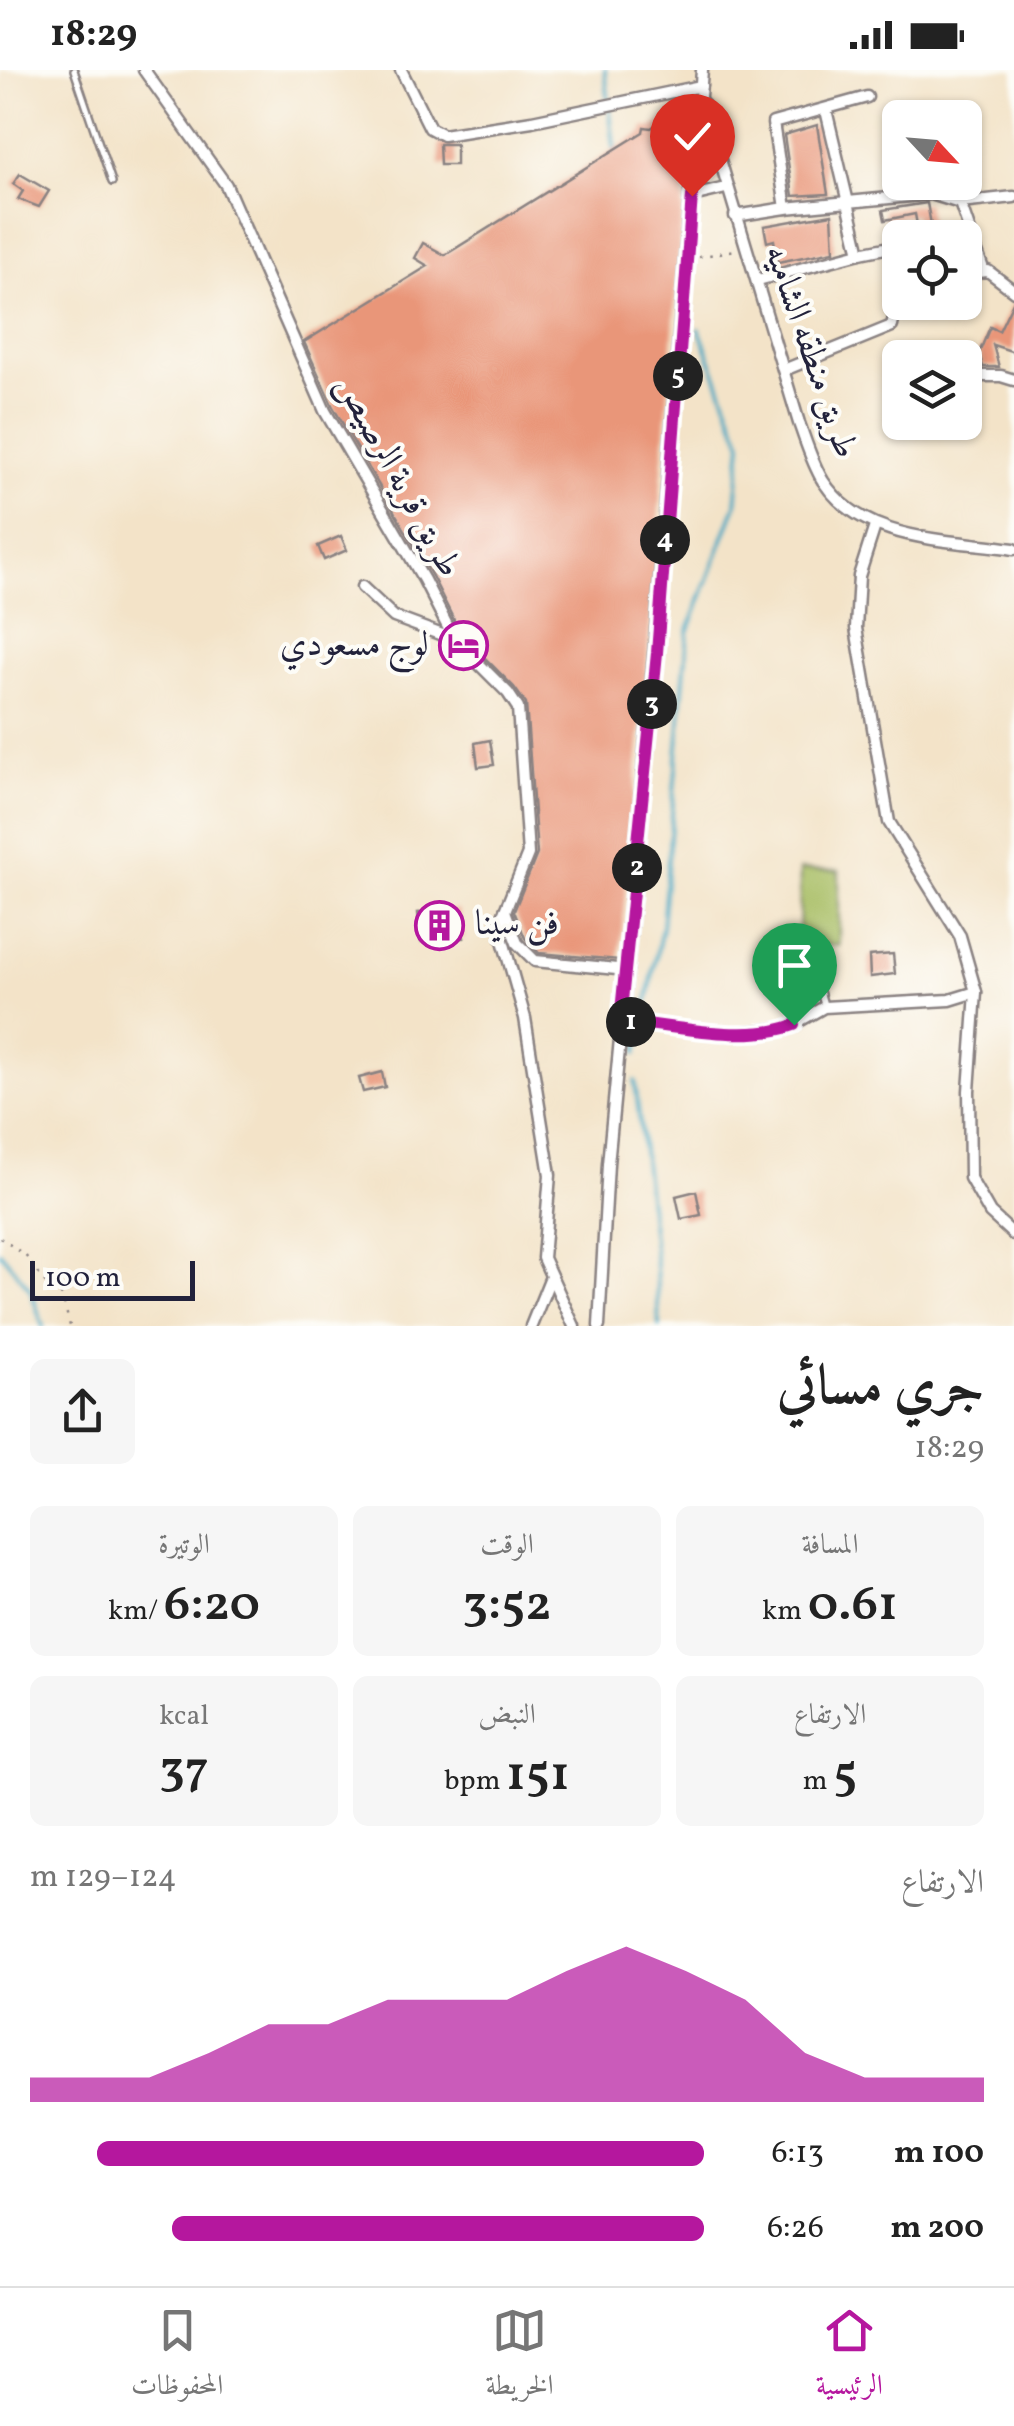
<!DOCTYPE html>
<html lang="ar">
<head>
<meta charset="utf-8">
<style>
	:root { --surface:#fff; --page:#f6f6f6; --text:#222; --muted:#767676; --line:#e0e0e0; --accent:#b5179e }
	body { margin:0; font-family:Vollkorn,Amiri,serif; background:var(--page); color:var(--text); direction:rtl; height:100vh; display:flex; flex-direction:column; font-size:38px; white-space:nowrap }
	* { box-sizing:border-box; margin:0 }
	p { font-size:32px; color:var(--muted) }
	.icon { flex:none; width:55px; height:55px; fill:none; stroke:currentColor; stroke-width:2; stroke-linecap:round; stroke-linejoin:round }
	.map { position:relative; height:1256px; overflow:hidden; direction:ltr }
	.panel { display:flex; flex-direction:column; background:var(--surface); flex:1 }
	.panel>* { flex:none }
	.needle { width:65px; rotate:116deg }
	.buttons { position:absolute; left:882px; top:30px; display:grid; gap:20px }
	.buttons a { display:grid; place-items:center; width:100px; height:100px; border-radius:15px; background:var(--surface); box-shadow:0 2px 8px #0004; font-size:50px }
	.scale { position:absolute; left:30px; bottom:25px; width:165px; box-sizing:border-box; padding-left:10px; border:5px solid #22223b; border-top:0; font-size:28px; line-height:35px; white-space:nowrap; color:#22223b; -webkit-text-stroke:8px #fdfcf7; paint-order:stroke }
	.pin { position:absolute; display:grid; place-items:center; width:85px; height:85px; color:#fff; margin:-102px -42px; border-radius:50% 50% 50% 0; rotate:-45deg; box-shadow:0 0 10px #0007 }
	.pin .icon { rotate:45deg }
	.km { position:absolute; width:50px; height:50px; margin:-25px; border-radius:50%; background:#222; color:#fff; font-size:28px; line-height:50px; text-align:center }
	.round { display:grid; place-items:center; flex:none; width:105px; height:105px; border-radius:15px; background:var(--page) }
	.overview { display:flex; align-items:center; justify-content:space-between; height:170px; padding:0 30px }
	h1 { font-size:55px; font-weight:600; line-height:75px }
	.metrics { display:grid; grid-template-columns:repeat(3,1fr); gap:15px; height:170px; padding:10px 30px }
	.metrics div { display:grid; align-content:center; border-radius:15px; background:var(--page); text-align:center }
	.metrics b { font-size:50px; font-weight:600 }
	.metrics small { font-size:28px; font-weight:400 }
	.metrics p { font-size:28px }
	.chart { height:280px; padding:20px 30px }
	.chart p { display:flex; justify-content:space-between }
	.chart svg { width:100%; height:180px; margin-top:10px; fill:var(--accent); opacity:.7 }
	ul { padding:0 30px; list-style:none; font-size:32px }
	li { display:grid; grid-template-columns:160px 120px 1fr; align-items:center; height:75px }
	li i { height:25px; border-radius:12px; background:var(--accent) }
	.status { display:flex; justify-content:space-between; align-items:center; height:70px; padding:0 50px; background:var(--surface); direction:ltr }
	.status svg { height:28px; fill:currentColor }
	.dock { display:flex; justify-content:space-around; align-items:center; height:140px; border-top:2px solid var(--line); background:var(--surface); font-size:28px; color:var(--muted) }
	.dock a { display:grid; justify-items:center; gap:5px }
	.dock .active { color:var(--accent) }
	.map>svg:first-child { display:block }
</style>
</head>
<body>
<div class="status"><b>18:29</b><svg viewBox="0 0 49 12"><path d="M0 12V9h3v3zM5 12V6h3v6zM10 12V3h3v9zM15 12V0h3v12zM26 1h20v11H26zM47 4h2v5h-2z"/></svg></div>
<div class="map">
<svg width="1014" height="1256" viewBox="0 0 1014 1256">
	<rect width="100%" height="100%" fill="#fdfcf7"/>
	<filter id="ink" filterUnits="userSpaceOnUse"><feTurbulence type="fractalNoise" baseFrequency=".01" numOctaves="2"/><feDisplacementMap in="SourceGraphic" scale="20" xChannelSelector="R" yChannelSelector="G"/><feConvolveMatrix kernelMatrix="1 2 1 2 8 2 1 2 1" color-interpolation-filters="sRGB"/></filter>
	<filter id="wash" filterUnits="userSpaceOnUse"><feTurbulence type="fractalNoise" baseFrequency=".0048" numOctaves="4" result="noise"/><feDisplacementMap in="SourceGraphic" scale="40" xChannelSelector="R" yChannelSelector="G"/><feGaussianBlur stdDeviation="2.25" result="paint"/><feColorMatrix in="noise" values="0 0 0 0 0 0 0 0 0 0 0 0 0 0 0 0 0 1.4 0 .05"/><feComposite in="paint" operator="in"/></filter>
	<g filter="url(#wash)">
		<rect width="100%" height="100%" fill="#f3e3c8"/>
		<path fill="#a7bd63" stroke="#64704f" stroke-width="2.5" d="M800 800 839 801V876L799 874Z"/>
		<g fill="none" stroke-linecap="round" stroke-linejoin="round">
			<g stroke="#43a8c3" stroke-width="4">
				<path d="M605 0 615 85"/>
				<path d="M637 983 662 857 688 562 736 435 742 373 699 259"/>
				<path d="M635 1011 656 1196 659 1256"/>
				<path d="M0 1182 30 1219 43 1256"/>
			</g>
		</g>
		<g id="blocks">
			<g fill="#e99679">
				<path d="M691 33 648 582 619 890 539 883 525 868 514 841 537 784 526 634 514 617 461 564 432 506 333 337 304 272 428 196 415 188 423 173 445 185 643 62 644 57 651 58Z"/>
				<path d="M817 55 828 124 793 126 784 65Z"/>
				<path d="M439 74H456V95H440Z"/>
				<path d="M20 104 49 121 39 137 18 129 23 121 13 114Z"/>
				<path d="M927 133 932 160 927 164 919 166 915 144 885 150 883 140Z"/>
				<path d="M832 144 834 181 778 192 774 170 767 172 764 156Z"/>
				<path d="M1014 230V282L993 275 999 297H983L979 283 990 257 999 261Z"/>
				<path d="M341 466 347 480 324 490 318 476Z"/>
				<path d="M490 670 494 695 478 697 475 673Z"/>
				<path d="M458 840 464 868 421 872 418 843Z"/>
				<path d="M893 884 895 904 870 907 869 886Z"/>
				<path d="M382 1002 385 1017 363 1022 359 1008Z"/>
				<path d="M696 1121 701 1145 681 1149 676 1126Z"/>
			</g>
		</g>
	</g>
	<g filter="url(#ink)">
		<use href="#blocks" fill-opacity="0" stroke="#8a8282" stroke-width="2.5"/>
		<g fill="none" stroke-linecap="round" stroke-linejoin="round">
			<defs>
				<g id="lane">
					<path d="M74 0 112 112"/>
					<path d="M818 883V914L824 935"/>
				</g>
				<g id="street">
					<path d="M144 0 226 115 325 341 424 510 454 569 508 623 518 638 528 784 502 848V867L525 948 550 1105 543 1188 574 1256"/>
					<path d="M401 0 430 58 443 65 532 51 701 16"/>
					<path d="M703 33 799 353C806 372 812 393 823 411 863 473 948 469 1014 479"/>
					<path d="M692 126 726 118"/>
					<path d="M960 133 983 199"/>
					<path d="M786 138 773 53 867 27"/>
					<path d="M735 146 786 138 931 124 960 133 1014 127"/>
					<path d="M935 168 937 167"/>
					<path d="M860 183 900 175"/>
					<path d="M965 203 988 201 1014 221"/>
					<path d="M758 210 860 183 826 40"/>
					<path d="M784 300 892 256 900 219"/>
					<path d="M973 306H1001L1014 310"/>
					<path d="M362 517 394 547 453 569"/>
					<path d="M505 841 517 873 535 891 627 900"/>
					<path d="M976 922 969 1021 970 1108 990 1143 1014 1165"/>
					<path d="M620 951 728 964 787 958 824 937 950 930 976 922 960 866 889 752 856 558 859 506 875 456"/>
					<path d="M531 1256 550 1209"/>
					<path d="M599 1256 608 1094 657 583 702 0"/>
				</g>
			</defs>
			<use href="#lane" stroke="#8a8282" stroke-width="10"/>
			<use href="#street" stroke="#8a8282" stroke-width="15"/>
			<g stroke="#8a8282" stroke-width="2.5" stroke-dasharray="2.5 8" stroke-linecap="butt">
				<path d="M699 187 735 180"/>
				<path d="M0 1168 25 1185 51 1221 62 1225 70 1256"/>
			</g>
			<use href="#lane" stroke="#fff" stroke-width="5"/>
			<use href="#street" stroke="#fff" stroke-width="10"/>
		</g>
	</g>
	<g fill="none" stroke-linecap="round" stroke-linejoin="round" filter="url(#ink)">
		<defs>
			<path id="route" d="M692 126 657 583 620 951C671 955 746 974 794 955"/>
		</defs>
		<use href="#route" stroke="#fff" stroke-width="20"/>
		<use href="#route" stroke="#b5179e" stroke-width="12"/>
	</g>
	<defs>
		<symbol id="hotel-ring" viewBox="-11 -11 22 22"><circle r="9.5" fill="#fdfcf7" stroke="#b5179e" stroke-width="1.5"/><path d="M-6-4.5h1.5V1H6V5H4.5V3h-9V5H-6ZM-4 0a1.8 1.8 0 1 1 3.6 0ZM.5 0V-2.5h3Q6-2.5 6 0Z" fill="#b5179e"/></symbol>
		<symbol id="building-ring" viewBox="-11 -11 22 22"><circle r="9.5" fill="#fdfcf7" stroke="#b5179e" stroke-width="1.5"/><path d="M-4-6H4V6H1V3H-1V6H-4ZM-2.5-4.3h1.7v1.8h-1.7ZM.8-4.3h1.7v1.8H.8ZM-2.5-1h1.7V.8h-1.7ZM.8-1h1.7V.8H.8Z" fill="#b5179e"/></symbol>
	</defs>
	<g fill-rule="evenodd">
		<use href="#hotel-ring" x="436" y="548" width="55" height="55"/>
		<use href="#building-ring" x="412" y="828" width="55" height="55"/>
	</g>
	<g text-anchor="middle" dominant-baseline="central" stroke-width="8" stroke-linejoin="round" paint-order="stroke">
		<g font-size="35" fill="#22223b" stroke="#fdfcf7">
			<text transform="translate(810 282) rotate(71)">طريق منطقه الشاميه</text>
			<text transform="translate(397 407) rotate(61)">طريق قرية الرصيص</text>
		</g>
		<g font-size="35" fill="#22223b" stroke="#fdfcf7" text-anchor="end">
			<text x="429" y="576">لوج مسعودي</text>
			<text x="475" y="855" text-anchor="start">فن سينا</text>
		</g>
	</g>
</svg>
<div class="buttons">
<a><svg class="needle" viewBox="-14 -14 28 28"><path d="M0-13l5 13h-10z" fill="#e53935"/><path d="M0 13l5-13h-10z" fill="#767676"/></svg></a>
<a><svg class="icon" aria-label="locate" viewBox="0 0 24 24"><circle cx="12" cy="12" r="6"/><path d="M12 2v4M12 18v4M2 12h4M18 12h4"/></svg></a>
<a><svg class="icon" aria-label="layers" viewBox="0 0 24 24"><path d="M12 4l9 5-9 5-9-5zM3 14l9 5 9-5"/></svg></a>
</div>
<div class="scale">100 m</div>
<div class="pin" style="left:794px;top:955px;background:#1e9e55"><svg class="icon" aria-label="arrive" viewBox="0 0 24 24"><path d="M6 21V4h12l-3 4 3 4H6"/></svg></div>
<div class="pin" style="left:692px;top:126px;background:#d93025"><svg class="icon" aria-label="check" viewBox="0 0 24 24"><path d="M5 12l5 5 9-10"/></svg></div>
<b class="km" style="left:631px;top:952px">1</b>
<b class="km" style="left:637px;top:798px">2</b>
<b class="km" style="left:652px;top:634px">3</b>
<b class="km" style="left:665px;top:470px">4</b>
<b class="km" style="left:678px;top:306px">5</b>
</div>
<section class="panel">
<div class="overview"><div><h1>جري مسائي</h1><p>18:29</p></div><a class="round"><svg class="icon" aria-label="share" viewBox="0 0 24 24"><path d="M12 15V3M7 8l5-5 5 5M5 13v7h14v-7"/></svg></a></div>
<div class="metrics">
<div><p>المسافة</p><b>0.61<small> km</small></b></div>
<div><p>الوقت</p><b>3:52</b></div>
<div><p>الوتيرة</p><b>6:20<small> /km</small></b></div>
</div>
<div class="metrics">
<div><p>الارتفاع</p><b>5<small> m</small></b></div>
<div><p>النبض</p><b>151<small> bpm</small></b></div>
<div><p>kcal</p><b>37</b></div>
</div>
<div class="chart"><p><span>الارتفاع</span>124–129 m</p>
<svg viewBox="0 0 160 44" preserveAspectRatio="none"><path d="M0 44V38L10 38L20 38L30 32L40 25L50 25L60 19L70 19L80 19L90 12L100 6L110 12L120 19L130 32L140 38L150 38L160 38V44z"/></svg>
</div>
<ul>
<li><b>100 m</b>6:13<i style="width:90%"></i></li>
<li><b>200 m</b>6:26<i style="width:79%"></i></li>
</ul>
</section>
<nav class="dock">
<a class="active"><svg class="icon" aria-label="home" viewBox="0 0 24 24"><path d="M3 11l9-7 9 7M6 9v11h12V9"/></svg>الرئيسية</a>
<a><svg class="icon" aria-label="map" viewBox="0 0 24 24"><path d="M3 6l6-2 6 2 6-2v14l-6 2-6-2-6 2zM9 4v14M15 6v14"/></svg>الخريطة</a>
<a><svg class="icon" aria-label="saved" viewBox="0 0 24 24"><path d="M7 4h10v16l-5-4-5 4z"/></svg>المحفوظات</a>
</nav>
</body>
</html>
